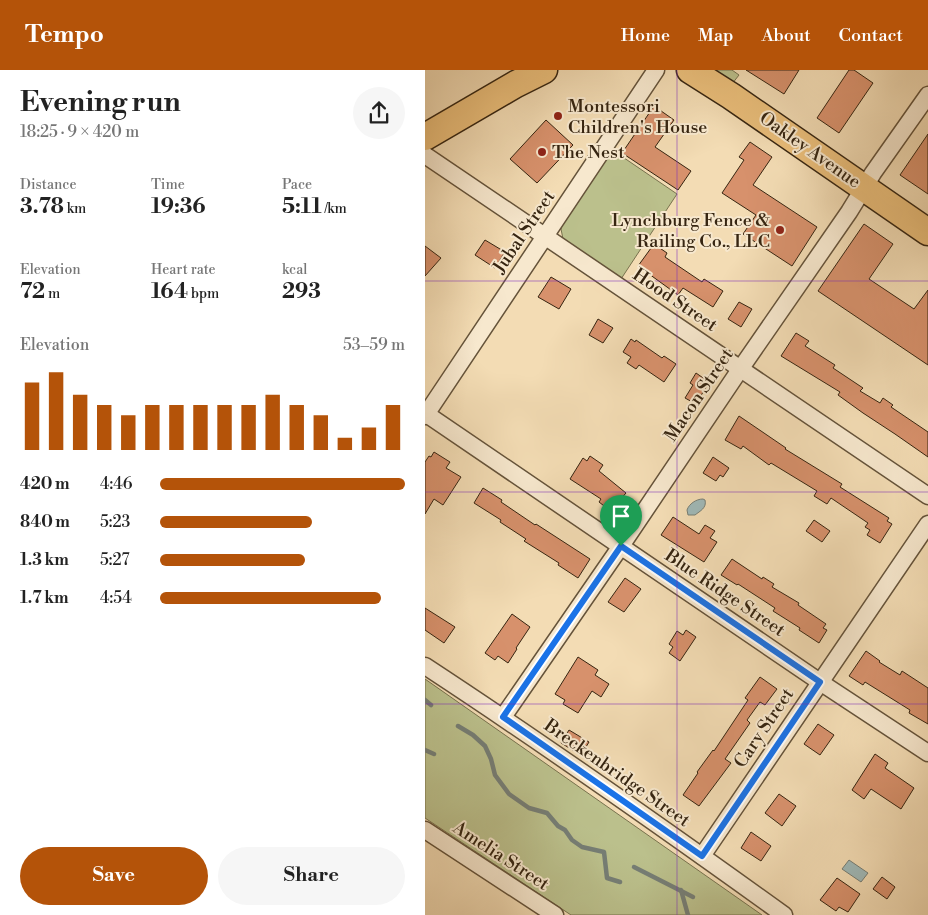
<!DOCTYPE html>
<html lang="en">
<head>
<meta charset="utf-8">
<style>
	:root { --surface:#fff; --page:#f6f6f6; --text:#222; --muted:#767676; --accent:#b45309 }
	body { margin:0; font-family:"Libre Bodoni",serif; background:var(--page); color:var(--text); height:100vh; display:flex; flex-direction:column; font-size:19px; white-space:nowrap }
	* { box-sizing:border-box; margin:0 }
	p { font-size:16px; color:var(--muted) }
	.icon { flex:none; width:28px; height:28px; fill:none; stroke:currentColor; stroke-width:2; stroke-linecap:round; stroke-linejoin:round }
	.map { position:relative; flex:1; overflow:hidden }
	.panel { display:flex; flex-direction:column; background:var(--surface); width:425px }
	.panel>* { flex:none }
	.pin { position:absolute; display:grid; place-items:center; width:42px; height:42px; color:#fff; margin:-51px -21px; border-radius:50% 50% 50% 0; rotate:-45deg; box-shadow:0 0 5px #0007 }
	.pin .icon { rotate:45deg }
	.round { display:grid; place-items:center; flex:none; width:52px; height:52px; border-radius:26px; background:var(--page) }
	.headline { display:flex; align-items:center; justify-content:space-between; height:85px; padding:0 20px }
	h1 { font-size:28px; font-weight:700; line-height:38px }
	.figures { display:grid; grid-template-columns:repeat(3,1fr); gap:8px; height:85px; padding:5px 20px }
	.figures div { display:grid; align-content:center }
	.figures b { font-size:21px; font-weight:700 }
	.figures small { font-size:14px; font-weight:400 }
	.figures p { font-size:14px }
	.chart { height:140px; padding:10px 20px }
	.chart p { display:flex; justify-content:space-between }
	.chart svg { width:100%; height:90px; margin-top:5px; stroke:var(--accent); stroke-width:6 }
	.button { display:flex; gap:10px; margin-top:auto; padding:10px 20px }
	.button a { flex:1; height:58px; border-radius:30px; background:var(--accent); color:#fff; font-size:20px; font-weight:700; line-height:58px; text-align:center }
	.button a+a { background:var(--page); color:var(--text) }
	ul { padding:0 20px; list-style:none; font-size:16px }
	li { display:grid; grid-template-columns:80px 60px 1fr; align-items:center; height:38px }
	li i { height:12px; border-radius:6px; background:var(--accent) }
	header { display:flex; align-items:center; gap:30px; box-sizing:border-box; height:70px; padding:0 25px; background:var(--accent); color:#fff }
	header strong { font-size:24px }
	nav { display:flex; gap:28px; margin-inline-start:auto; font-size:18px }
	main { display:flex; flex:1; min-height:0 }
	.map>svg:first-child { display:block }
</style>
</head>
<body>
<header>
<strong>Tempo</strong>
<nav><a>Home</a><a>Map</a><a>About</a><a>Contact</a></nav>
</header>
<main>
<section class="panel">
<div class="headline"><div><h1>Evening run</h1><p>18:25 · 9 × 420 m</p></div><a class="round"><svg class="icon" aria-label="share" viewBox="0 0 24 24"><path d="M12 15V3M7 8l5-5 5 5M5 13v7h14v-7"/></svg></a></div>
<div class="figures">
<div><p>Distance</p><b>3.78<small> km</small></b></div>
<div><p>Time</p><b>19:36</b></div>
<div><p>Pace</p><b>5:11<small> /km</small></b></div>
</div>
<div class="figures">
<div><p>Elevation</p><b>72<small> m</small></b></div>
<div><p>Heart rate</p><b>164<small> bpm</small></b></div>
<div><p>kcal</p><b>293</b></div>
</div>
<div class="chart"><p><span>Elevation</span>53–59 m</p>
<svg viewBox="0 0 160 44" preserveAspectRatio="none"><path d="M5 44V11M15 44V6M25 44V17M35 44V22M45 44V27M55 44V22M65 44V22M75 44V22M85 44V22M95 44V22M105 44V17M115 44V22M125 44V27M135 44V38M145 44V33M155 44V22"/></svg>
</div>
<ul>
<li><b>420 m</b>4:46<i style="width:100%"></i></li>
<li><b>840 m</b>5:23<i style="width:62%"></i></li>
<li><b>1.3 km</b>5:27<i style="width:59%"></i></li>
<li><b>1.7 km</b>4:54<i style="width:90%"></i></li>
</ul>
<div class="button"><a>Save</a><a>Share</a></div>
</section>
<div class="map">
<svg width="503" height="845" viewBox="0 0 503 845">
	<rect width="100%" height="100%" fill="#f3dcb4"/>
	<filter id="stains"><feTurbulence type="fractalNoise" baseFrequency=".004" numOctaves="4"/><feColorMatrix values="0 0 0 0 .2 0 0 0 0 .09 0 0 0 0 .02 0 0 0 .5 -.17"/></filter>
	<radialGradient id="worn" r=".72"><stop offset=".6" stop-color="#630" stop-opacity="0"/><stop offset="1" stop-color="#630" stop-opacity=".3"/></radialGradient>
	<g fill="#bbc08c" stroke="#78724e">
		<path d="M286 0H307L314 5 307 14Z"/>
		<path d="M186 79 252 124 196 209 138 169 136 159 138 151Z"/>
		<path d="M0 609 337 845H146L0 748Z"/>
	</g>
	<g fill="#a0b9b8" stroke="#767e75">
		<path d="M278 429 280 430C282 438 275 441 270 445H263L262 440C264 434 271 429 278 429Z"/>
		<path d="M424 790 443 803 436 812 417 799Z"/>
	</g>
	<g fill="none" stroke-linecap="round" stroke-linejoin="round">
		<g stroke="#767e75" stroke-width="4.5">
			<path d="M0 630 6 635"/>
			<path d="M33 656 48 665 60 676 66 689 70 705 84 724 104 738 122 743 133 756 140 760 147 770 157 777 179 782 182 808 195 812"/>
			<path d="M0 680 9 684"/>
			<path d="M209 797 268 827"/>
			<path d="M256 820 263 845"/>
		</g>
	</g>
	<g fill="#d7916c" stroke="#362511">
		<path d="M321 0H374L359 24Z"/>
		<path d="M424 0H429L448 13 414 63 392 48Z"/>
		<path d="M229 36 249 50 230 77 266 101 253 120 197 83Z"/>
		<path d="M121 50 148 75 112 113 85 89Z"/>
		<path d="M503 64V124L475 105Z"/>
		<path d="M325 72 347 87 328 115 392 157 367 196 318 164 331 145 297 123 319 90 314 87Z"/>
		<path d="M439 154 468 174 444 209 489 239 503 220V295L393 221Z"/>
		<path d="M60 170 80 182 70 198 50 185Z"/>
		<path d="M229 174 242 183 240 187 277 212 279 209 298 221 288 237 258 218 253 225 213 196Z"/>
		<path d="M0 176 16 188 0 206Z"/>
		<path d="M126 207 146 219 134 239 113 227Z"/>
		<path d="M314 232 327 239 316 257 303 249Z"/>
		<path d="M173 249 188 258 178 273 164 265Z"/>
		<path d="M371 263 384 271 380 276 410 295 408 298 438 318 435 321 455 333 458 328 468 335 466 337 503 362V387L470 364 438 343 413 325 415 322 356 286Z"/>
		<path d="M206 269 210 272 211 270 237 288 239 286 251 294 239 312 214 295 211 299 202 293 206 287 198 282Z"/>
		<path d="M271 303 284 312 271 334 260 328 268 315 265 313Z"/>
		<path d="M314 346 361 378 360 379 417 414 415 417 464 448 462 451 467 454 455 473 442 465 445 460 440 457 443 453 406 428 402 434 389 426 392 421 346 393 344 395 318 376 316 379 300 370Z"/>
		<path d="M9 382 25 392 21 398 36 407 18 435 9 429 0 444V392L4 386 6 387Z"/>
		<path d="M165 386 178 395 174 401 201 423 194 431 200 436 192 446 174 432 176 429 145 409 158 388 162 391Z"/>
		<path d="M288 387 304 398 298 407 295 405 291 411 278 403Z"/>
		<path d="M58 418 77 430 76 432 110 455 111 454 165 489 153 508 133 495 134 493 99 471 101 469 75 452 76 450 49 433Z"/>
		<path d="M248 447 274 464 280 455 290 461 285 468 292 472 279 492 236 465Z"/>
		<path d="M389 450 405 461 397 472 381 461Z"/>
		<path d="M307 489 337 509 338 507 349 514 347 517 374 533 373 535 401 554 398 558 402 560 394 573 374 560 375 558 348 541 350 538 313 514 312 515 296 505Z"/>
		<path d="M200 508 216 519 199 542 183 532Z"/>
		<path d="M0 538 30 557 19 573 0 560Z"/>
		<path d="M87 544 105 557 91 578 92 579 83 593 73 586 70 590 60 583Z"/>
		<path d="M261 560 271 567 255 591 244 583 248 577 244 574 252 561 258 565Z"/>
		<path d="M441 581 455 591 454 592 475 605 477 601 503 618V654L484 643 485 640 440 612 438 615 424 606Z"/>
		<path d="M153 587 173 600 170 605 184 614 176 627 167 621 153 643 138 634 140 630 130 624Z"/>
		<path d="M335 607 352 619 340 635 335 632 322 650 325 653 300 689 306 693 274 736 258 725 273 703 272 702 288 680 289 681 323 630 320 628Z"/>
		<path d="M393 654 409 665 395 685 379 674Z"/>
		<path d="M144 660 164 672 156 685 136 673Z"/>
		<path d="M450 684 463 693 460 698 489 718 476 739 446 719 439 729 427 720Z"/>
		<path d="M354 724 371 736 357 756 340 743Z"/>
		<path d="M326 762 346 776 336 791 316 778Z"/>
		<path d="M457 807 470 817 462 829 448 819Z"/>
		<path d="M412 808 435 824 423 842 414 837 411 841 395 830Z"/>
	</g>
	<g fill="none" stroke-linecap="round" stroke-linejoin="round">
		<defs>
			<g id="street">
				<path d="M0 85 503 426"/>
				<path d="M0 343 395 612 503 683"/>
				<path d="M0 346 231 0"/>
				<path d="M0 596C122 676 241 760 359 845"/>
				<path d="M78 647 196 476 316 298 424 142 448 103 503 25"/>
				<path d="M0 760 130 845"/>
				<path d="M277 786 503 454"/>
			</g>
			<g id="primary">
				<path d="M265 0 306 26 503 162"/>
				<path d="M0 67 91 14 119 0"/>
			</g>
		</defs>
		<use href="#street" stroke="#65533a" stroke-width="19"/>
		<use href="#primary" stroke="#362511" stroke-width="29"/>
		<use href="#street" stroke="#f7e8ce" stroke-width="16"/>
		<use href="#primary" stroke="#eabe7a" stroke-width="26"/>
	</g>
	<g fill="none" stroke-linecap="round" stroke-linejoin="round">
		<defs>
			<path id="route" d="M196 476 395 612 277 786 78 647Z"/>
		</defs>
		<use href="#route" stroke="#fff" stroke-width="10"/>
		<use href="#route" stroke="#1a73e8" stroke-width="6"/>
	</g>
	<path fill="none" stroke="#7b2cbf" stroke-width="1" stroke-opacity="0.55" d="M252 0V845M0 211H503M0 422H503M0 634H503"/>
	<g fill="#8f2418" stroke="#f7e8ce" stroke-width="2">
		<circle cx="133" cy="46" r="5"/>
		<circle cx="117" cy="82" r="5"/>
		<circle cx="355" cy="160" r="5"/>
	</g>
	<g text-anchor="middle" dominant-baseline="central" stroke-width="4" stroke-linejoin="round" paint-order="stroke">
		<g font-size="18" fill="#362511" stroke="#f7e8ce" text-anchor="start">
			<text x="143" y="36">Montessori<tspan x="143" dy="21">Children's House</tspan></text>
			<text x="127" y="82">The Nest</text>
			<text x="345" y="150" text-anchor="end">Lynchburg Fence &amp;<tspan x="345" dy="21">Railing Co., LLC</tspan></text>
		</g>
		<g font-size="18" fill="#362511" stroke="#f7e8ce">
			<text transform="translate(385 80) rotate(35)">Oakley Avenue</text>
			<text transform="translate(99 162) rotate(-56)">Jubal Street</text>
			<text transform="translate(250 230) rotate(34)">Hood Street</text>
			<text transform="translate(274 325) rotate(-56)">Macon Street</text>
			<text transform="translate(300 523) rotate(34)">Blue Ridge Street</text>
			<text transform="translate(339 658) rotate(-56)">Cary Street</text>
			<text transform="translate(192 703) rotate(35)">Breckenbridge Street</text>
			<text transform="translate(76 786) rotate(33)">Amelia Street</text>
		</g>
	</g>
	<rect width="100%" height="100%" filter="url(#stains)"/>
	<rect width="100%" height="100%" fill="url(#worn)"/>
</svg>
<div class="pin" style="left:196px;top:476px;background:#1e9e55"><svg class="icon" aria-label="arrive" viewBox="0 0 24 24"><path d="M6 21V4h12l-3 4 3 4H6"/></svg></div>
</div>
</main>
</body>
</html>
